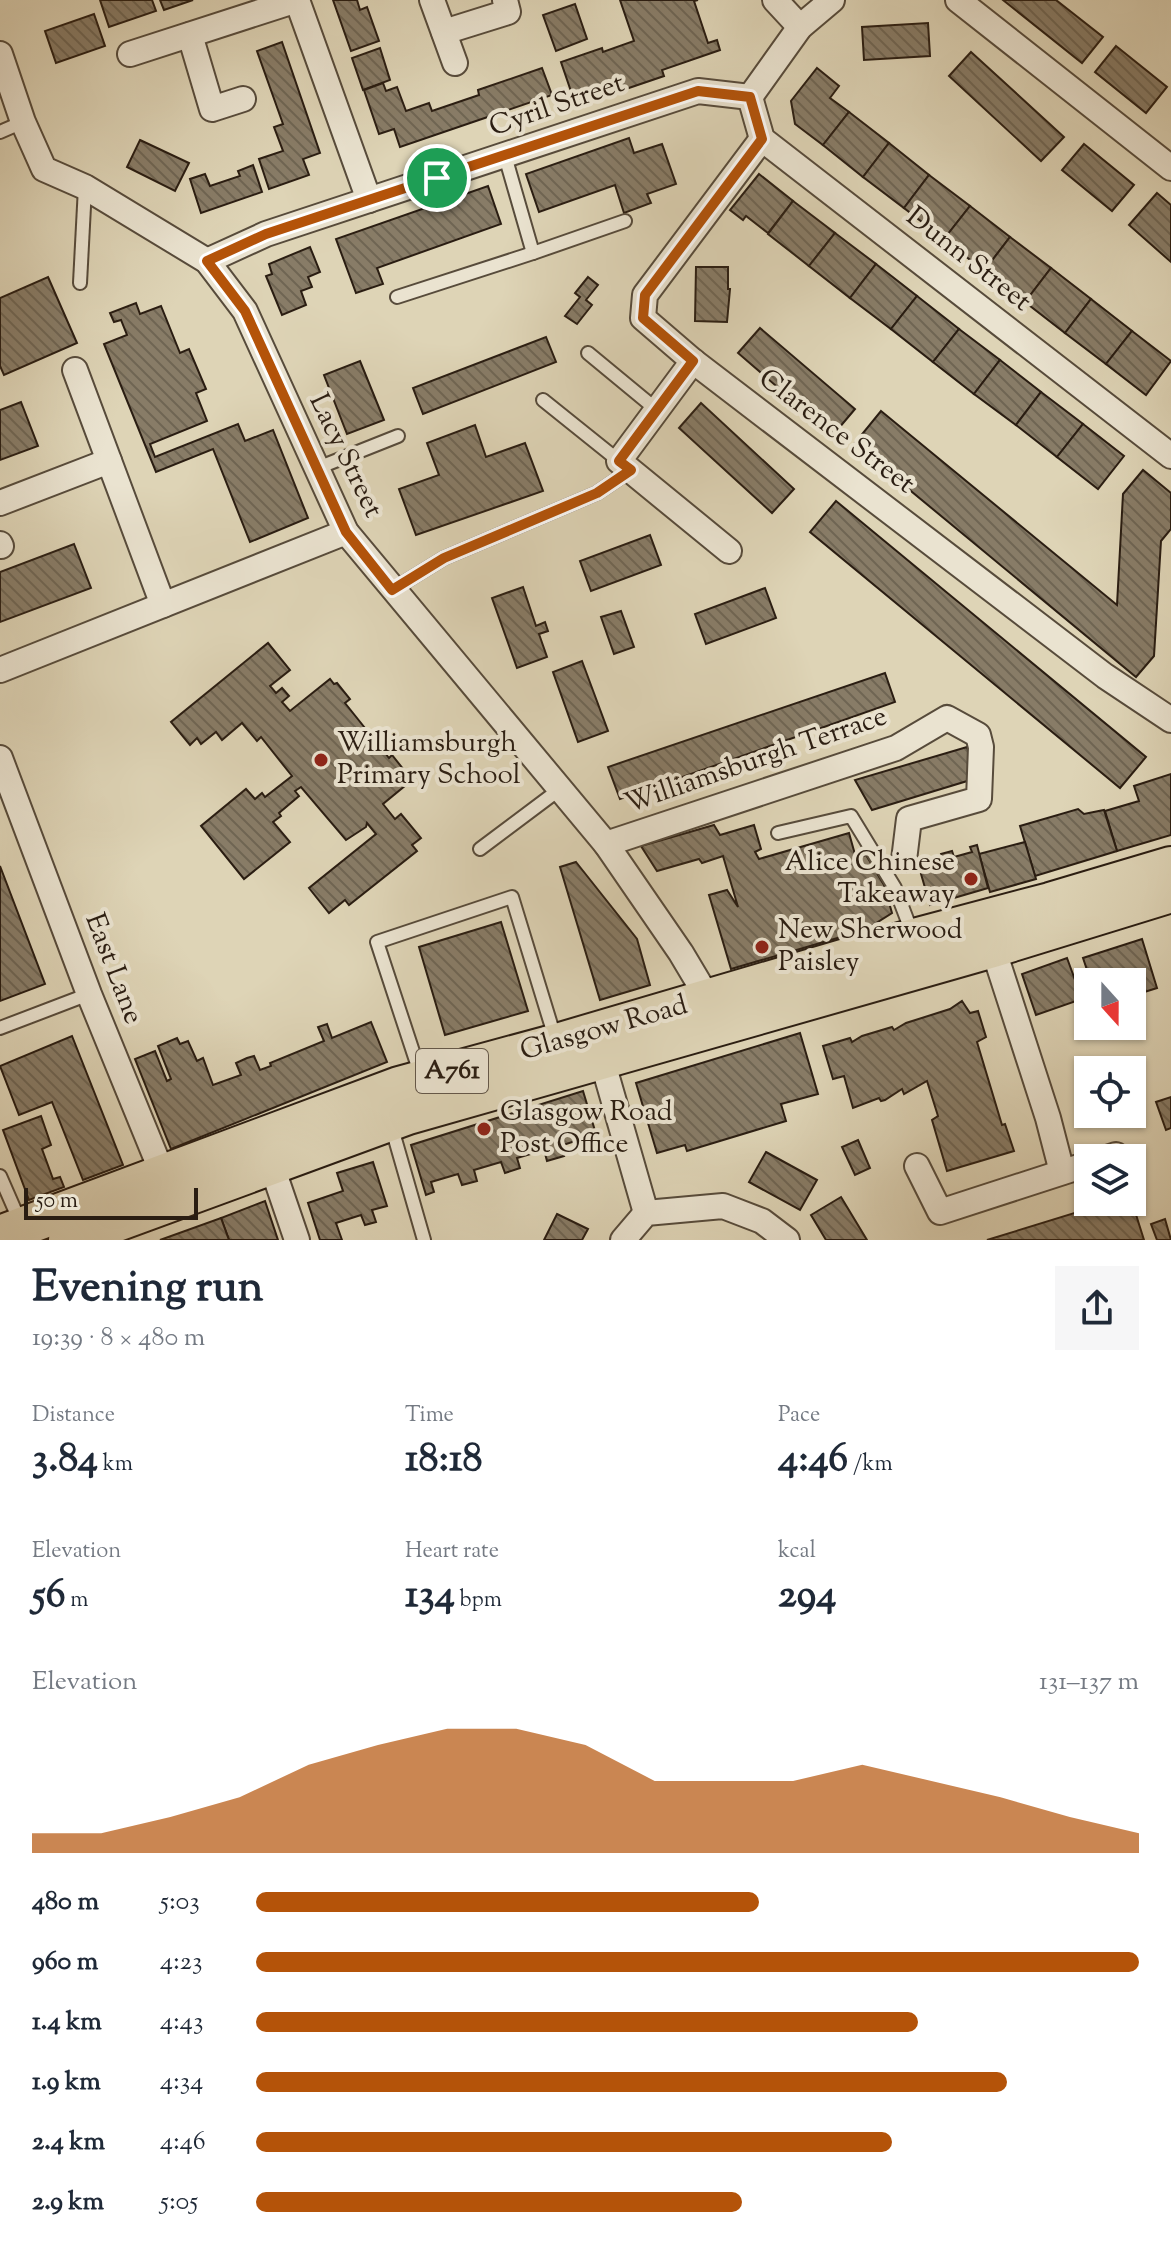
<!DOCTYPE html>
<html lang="en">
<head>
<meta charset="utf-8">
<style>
	:root { --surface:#fff; --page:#f6f6f7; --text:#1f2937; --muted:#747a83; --accent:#b45309 }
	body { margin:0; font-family:"Sorts Mill Goudy",serif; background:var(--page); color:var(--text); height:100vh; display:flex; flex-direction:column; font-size:30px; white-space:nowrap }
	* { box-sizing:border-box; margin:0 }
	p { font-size:26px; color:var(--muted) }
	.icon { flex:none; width:44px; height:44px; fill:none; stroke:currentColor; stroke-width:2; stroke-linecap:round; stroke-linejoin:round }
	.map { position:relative; height:1240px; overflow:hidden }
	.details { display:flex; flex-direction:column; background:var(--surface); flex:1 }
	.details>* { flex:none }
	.needle { width:52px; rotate:159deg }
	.tools { position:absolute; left:1074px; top:968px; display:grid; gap:16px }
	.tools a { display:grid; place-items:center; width:72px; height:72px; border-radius:0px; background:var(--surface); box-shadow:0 2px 6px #0004; font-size:40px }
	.scale { position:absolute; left:24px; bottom:20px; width:174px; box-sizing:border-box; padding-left:8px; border:4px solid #2a1d12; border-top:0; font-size:22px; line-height:28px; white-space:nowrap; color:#2a1d12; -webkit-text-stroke:6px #eae3d0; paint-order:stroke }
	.pin { position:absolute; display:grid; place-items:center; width:68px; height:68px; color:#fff; margin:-34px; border:4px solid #fff; border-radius:50%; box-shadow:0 2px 8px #0007 }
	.round { display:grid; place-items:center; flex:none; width:84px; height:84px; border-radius:0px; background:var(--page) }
	.head { display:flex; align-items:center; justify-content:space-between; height:136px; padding:0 32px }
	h1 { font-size:44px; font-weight:700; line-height:60px }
	.metrics { display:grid; grid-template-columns:repeat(3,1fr); gap:12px; height:136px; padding:8px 32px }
	.metrics div { display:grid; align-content:center }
	.metrics b { font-size:40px; font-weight:700 }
	.metrics small { font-size:22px; font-weight:400 }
	.metrics p { font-size:22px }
	.chart { height:224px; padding:16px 32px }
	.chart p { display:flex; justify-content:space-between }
	.chart svg { width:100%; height:144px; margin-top:8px; fill:var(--accent); opacity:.7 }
	ul { padding:0 32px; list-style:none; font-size:26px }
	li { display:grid; grid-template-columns:128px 96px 1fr; align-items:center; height:60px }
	li i { height:20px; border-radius:10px; background:var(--accent) }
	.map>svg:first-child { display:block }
</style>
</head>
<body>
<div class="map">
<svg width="1171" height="1240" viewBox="0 0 1171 1240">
	<defs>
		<pattern id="building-back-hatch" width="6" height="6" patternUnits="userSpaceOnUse" patternTransform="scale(2)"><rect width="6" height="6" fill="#887c67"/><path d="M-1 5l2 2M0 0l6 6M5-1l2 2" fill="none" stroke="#6f6553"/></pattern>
	</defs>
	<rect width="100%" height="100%" fill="#ded4b6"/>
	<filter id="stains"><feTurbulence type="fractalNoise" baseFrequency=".0025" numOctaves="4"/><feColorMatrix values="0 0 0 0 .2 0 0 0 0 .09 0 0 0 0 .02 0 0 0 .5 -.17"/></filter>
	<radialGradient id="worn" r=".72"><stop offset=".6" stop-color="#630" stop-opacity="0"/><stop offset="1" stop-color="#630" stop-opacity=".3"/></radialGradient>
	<g fill="url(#building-back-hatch)" stroke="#2a1d12" stroke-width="2">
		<path d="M100 0H152L156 11 109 27Z"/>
		<path d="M160 0H193L164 10Z"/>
		<path d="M333 0H357L360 10 367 7 379 41 351 51Z"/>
		<path d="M620 0H698L694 1 708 43 717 40 720 50 662 70 664 76 576 106 561 62 602 48 603 52 634 41Z"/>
		<path d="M1003 0H1056L1103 37 1082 63Z"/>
		<path d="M575 4 587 39 556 51 543 15Z"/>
		<path d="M94 14 105 46 56 63 45 31Z"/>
		<path d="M928 23 930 56 864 60 862 27Z"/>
		<path d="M282 42 320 153 303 159 309 175 269 189 259 159 283 151 274 127 283 124 257 51Z"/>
		<path d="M1116 46 1167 87 1146 113 1095 72Z"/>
		<path d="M380 48 390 80 363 90 352 58Z"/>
		<path d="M971 52 1064 137 1041 161 949 76Z"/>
		<path d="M542 68 552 95 400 147 394 129 379 134 364 90 383 83 386 91 397 87 406 111 429 103 432 111 479 95 478 90Z"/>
		<path d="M817 68 839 86 830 98 849 112 823 145 795 124 791 101Z"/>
		<path d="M849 112 889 143 863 177 823 145Z"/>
		<path d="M629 138 634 153 662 144 676 184 647 194 651 203 624 213 615 185 539 212 526 174Z"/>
		<path d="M140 140 189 163 175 191 127 167Z"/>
		<path d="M889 143 929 175 904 208 863 177Z"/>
		<path d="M1084 144 1134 185 1112 211 1062 170Z"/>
		<path d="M253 165 262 192 201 213 190 179 205 174 210 186 240 176 238 171Z"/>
		<path d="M759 174 793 201 768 233 746 216 743 220 730 210Z"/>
		<path d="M929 175 970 206 944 239 904 208Z"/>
		<path d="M488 186 501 224 377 268 383 284 356 293 336 239Z"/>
		<path d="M1157 193 1171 205V262L1129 225Z"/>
		<path d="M793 201 835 233 809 266 768 234Z"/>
		<path d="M970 206 1010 237 984 271 944 239Z"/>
		<path d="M835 233 876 264 850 298 809 266Z"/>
		<path d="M1010 237 1051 268 1025 302 984 271Z"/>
		<path d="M310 247 320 272 308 277 312 287 301 291 306 305 282 315 266 276 272 274 269 264Z"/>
		<path d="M876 264 917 296 891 329 850 298Z"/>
		<path d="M696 267H728V289H730L727 322 695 321Z"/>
		<path d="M1051 268 1091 299 1065 333 1025 302Z"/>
		<path d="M48 277 77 343 4 375 0 366V298Z"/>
		<path d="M588 277 598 285 586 300 592 305 577 324 565 316 580 297 575 293Z"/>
		<path d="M917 296 959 329 933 362 891 329Z"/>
		<path d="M1091 299 1132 331 1106 364 1065 333Z"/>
		<path d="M136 303 140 314 161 306 180 353 189 349 206 389 196 393 207 421 150 444 155 457 238 424 245 441 273 430 308 518 250 542 213 449 156 472 104 344 127 335 121 320 114 322 110 313Z"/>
		<path d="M760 328 855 409 833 435 738 353Z"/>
		<path d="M959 329 1000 360 974 394 933 362Z"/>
		<path d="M1132 331 1171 361 1146 395 1106 364Z"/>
		<path d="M546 337 556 362 423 414 413 388Z"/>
		<path d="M1000 360 1041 392 1016 425 974 394Z"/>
		<path d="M360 361 384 420 347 434 324 375Z"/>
		<path d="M1041 392 1083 424 1057 457 1016 425Z"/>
		<path d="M21 402 38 446 0 460V410Z"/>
		<path d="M701 403 794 489 772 513 679 428Z"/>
		<path d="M881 411 1117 605 1123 494 1143 470 1171 493V529L1161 541 1154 656 1136 677 854 444Z"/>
		<path d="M1083 424 1124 456 1098 489 1057 457Z"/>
		<path d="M475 425 486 457 525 443 543 491 416 535 399 489 439 475 427 443Z"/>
		<path d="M836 501 1146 757 1120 788 810 532Z"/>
		<path d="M650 535 661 565 591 591 580 561Z"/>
		<path d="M74 544 91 588 0 622V572Z"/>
		<path d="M523 587 536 626 545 622 548 631 539 634 547 657 517 668 492 598Z"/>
		<path d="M765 588 776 618 706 644 695 614Z"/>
		<path d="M621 611 634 647 614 654 601 617Z"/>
		<path d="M268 643 290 670 270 686 276 693 282 688 289 696 282 702 290 711 330 679 334 684 337 683 350 699 345 703 389 758 392 755 412 780 383 804 395 819 401 814 421 838 412 845 417 851 349 905 345 900 329 913 309 888 376 834 367 823 366 827 346 840 301 787 295 791 299 796 279 813 281 816 273 822 290 842 244 879 201 826 246 789 255 799 262 793 265 797 292 776 261 737 257 741 242 723 222 740 216 732 201 744 197 738 190 745 171 722Z"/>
		<path d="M582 661 608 731 578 742 553 672Z"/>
		<path d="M885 673 895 702 620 799 608 767Z"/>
		<path d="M967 747 977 778 872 810 855 780Z"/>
		<path d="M1171 774V835L1117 851 1105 811 1139 801 1134 786Z"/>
		<path d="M1078 809 1084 814 1104 810 1117 851 1035 876 1020 826Z"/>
		<path d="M714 825 720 835 754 825 761 849 755 852 759 859 849 833 856 858 866 855 884 885 892 913 865 930 731 969 709 895 727 890 738 907 723 856 702 863 699 859 657 871 641 846Z"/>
		<path d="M1025 842 1036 879 990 892 979 854Z"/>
		<path d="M977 845 988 888 930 905 919 867 942 860 941 854 952 851 954 857 972 852 970 847Z"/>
		<path d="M576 862 637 939 650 985 600 1000 560 867Z"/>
		<path d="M0 866 45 984 0 1001Z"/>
		<path d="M501 922 528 1011 445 1035 419 947Z"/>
		<path d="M1142 939 1157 988 1132 996V982H1091L1083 958Z"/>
		<path d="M1067 958 1082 999 1036 1015 1022 974Z"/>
		<path d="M962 1001 970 1013 978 1011 986 1037 977 1042 1002 1125 1005 1124 1014 1151 947 1171 932 1120 938 1116 927 1081 904 1094 902 1089 885 1100 881 1101 879 1098 853 1108 844 1076 833 1079 823 1046 850 1038 852 1042 862 1036 892 1027 894 1030 906 1023 950 1009Z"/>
		<path d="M371 1022 387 1062 171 1149 135 1059 155 1051 167 1081 171 1079 158 1046 177 1038 180 1044 188 1041 197 1061 203 1058 213 1085 241 1075 236 1063 247 1058 254 1056 260 1070 271 1066 270 1063 324 1041 318 1027 327 1024 332 1038Z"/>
		<path d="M800 1033 818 1094 781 1104 786 1121 687 1151 685 1145 657 1153 636 1083Z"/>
		<path d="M72 1036 123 1165 83 1180 52 1102 19 1115 0 1066Z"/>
		<path d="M583 1091 596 1134 560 1146 564 1156 547 1161 544 1150 517 1158 520 1168 505 1173 501 1162 474 1170 477 1181 462 1185 458 1174 431 1182 434 1192 426 1195 411 1145Z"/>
		<path d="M1171 1097V1128L1166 1130 1156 1102Z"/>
		<path d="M41 1116 51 1145 42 1149 53 1179 60 1177 64 1187 29 1200 3 1130Z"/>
		<path d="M858 1140 870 1168 855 1175 842 1147Z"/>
		<path d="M766 1152 817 1180 800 1210 749 1182Z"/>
		<path d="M373 1162 387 1206 372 1210 376 1222 365 1225 361 1215 336 1223 342 1240H320L308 1203 343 1191 337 1173Z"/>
		<path d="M841 1197 867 1240H826L811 1215Z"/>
		<path d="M265 1201 278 1240H229L221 1218Z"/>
		<path d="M1103 1202H1132L1144 1240H987L1104 1204Z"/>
		<path d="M557 1214 588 1229 582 1240H544Z"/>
		<path d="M221 1218 229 1240H160Z"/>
		<path d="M1165 1219 1171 1240H1157L1151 1224Z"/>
	</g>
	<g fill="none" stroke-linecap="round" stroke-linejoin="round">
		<defs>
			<g id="service">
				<path d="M0 132 23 122"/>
				<path d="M505 156 533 253 625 221"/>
				<path d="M80 283 85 187"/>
				<path d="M397 297 533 253"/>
				<path d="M588 353 657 410"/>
				<path d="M543 400 619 461"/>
				<path d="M315 469 398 436"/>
				<path d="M392 590 444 558 597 493 631 470"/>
				<path d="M778 833 851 816 895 888 913 935"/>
				<path d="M480 849 560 789"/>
				<path d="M0 1028 89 994"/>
				<path d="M421 1076 377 942 512 897 556 1041"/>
				<path d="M391 1125 424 1240"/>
				<path d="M0 1176 21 1224"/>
			</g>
			<g id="minor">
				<path d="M297 0 369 200"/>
				<path d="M432 0 455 63"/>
				<path d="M775 0 800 27"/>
				<path d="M958 0 1171 168"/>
				<path d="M444 32 508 12 505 0"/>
				<path d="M190 35 212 109 243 99"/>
				<path d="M0 54 23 122 44 169 85 187 207 261 245 311 346 532 606 844 681 953 709 1000 712 1011"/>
				<path d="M130 54 297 0"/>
				<path d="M750 97 762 139 1171 456"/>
				<path d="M750 97 800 27 832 0"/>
				<path d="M762 139 645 295 643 318 693 361 1105 676 1171 720"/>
				<path d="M207 261 266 234 698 91 750 97"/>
				<path d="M693 361 619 461 729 551"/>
				<path d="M75 370 163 605"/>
				<path d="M0 503 109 461"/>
				<path d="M0 544 1 546"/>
				<path d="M0 670 346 532"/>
				<path d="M0 758 89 994 168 1187"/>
				<path d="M606 844 896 748 947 718 978 735 981 747 979 799 909 819 904 860"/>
				<path d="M993 948 1048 1118 1062 1172"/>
				<path d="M598 1046 646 1213"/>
				<path d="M268 1155 297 1240"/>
				<path d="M1107 1158 1116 1155"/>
				<path d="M917 1166 940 1212 1088 1164"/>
				<path d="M623 1240 646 1213 723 1206 762 1221 787 1240"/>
			</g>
			<g id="primary">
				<path d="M0 1235 399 1086 557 1043 914 938 1050 902 1171 866"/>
				<path d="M68 1240 408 1115 993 948 1171 893"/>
			</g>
		</defs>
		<use href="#service" stroke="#574b3b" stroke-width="16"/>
		<use href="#minor" stroke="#574b3b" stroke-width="28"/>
		<use href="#primary" stroke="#2a1d12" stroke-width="42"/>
		<use href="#service" stroke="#eae3d0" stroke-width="12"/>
		<use href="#minor" stroke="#eae3d0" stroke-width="24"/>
		<use href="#primary" stroke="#ded4b6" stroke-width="38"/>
	</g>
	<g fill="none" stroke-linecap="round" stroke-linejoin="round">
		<defs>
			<path id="route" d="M698 91 750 97 762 139 645 295 643 318 693 361 619 461 631 470 597 493 444 558 392 590 346 532 245 311 207 261 266 234Z"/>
		</defs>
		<use href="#route" stroke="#fff" stroke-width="16"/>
		<use href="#route" stroke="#b45309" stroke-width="10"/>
	</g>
	<g fill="#8f2418" stroke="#eae3d0" stroke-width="3">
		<circle cx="321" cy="760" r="8"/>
		<circle cx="971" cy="879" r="8"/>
		<circle cx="762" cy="947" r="8"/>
		<circle cx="484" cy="1129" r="8"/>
	</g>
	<g text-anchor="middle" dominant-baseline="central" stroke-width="8" stroke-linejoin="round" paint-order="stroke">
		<rect fill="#eae3d0" stroke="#64584b" stroke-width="2" x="416" y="1049" width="72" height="44" rx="6"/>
		<g font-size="26" font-weight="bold" fill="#2a1d12">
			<text x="452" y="1071">A761</text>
		</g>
		<g font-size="28" fill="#2a1d12" stroke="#eae3d0">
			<text transform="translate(557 106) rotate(-19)">Cyril Street</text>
			<text transform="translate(968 260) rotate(38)">Dunn Street</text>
			<text transform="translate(836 432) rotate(37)">Clarence Street</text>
			<text transform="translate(345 456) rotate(64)">Lacy Street</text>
			<text transform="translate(756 761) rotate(-19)">Williamsburgh Terrace</text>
			<text transform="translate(113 969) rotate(69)">East Lane</text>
			<text transform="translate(604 1029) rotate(-16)">Glasgow Road</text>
		</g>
		<g font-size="28" fill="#2a1d12" stroke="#eae3d0" text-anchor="start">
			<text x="337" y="744">Williamsburgh<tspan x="337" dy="32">Primary School</tspan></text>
			<text x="955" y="863" text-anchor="end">Alice Chinese<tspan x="955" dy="32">Takeaway</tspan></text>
			<text x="778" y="931">New Sherwood<tspan x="778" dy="32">Paisley</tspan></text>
			<text x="500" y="1113">Glasgow Road<tspan x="500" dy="32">Post Office</tspan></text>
		</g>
	</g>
	<rect width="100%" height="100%" filter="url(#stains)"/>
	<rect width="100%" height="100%" fill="url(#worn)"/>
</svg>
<div class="tools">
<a><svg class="needle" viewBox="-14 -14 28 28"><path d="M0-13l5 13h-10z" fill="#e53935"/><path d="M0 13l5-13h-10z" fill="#747a83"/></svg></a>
<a><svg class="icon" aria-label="locate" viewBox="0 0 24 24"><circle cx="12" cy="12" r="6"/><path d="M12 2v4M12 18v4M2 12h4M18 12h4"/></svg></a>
<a><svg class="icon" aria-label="layers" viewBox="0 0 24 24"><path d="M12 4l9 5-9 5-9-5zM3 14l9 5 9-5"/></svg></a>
</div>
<div class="scale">50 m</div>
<div class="pin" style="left:437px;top:178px;background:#1e9e55"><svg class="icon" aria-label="arrive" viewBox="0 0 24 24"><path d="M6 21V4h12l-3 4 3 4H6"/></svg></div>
</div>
<section class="details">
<div class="head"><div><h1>Evening run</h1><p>19:39 · 8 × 480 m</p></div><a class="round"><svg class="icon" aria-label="share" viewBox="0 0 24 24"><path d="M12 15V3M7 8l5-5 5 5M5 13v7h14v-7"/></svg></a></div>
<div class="metrics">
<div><p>Distance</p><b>3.84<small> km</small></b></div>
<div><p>Time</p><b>18:18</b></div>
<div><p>Pace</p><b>4:46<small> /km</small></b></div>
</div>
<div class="metrics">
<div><p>Elevation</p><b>56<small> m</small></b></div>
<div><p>Heart rate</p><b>134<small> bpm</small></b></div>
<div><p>kcal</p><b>294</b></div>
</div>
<div class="chart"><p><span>Elevation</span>131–137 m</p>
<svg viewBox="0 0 160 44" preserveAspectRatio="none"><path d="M0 44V38L10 38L20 33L30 27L40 17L50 11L60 6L70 6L80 11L90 22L100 22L110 22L120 17L130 22L140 27L150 33L160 38V44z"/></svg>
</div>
<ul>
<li><b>480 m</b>5:03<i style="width:57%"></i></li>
<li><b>960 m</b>4:23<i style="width:100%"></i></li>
<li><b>1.4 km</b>4:43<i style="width:75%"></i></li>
<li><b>1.9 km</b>4:34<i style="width:85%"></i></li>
<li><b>2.4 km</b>4:46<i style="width:72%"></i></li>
<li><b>2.9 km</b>5:05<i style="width:55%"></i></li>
</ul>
</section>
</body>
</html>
